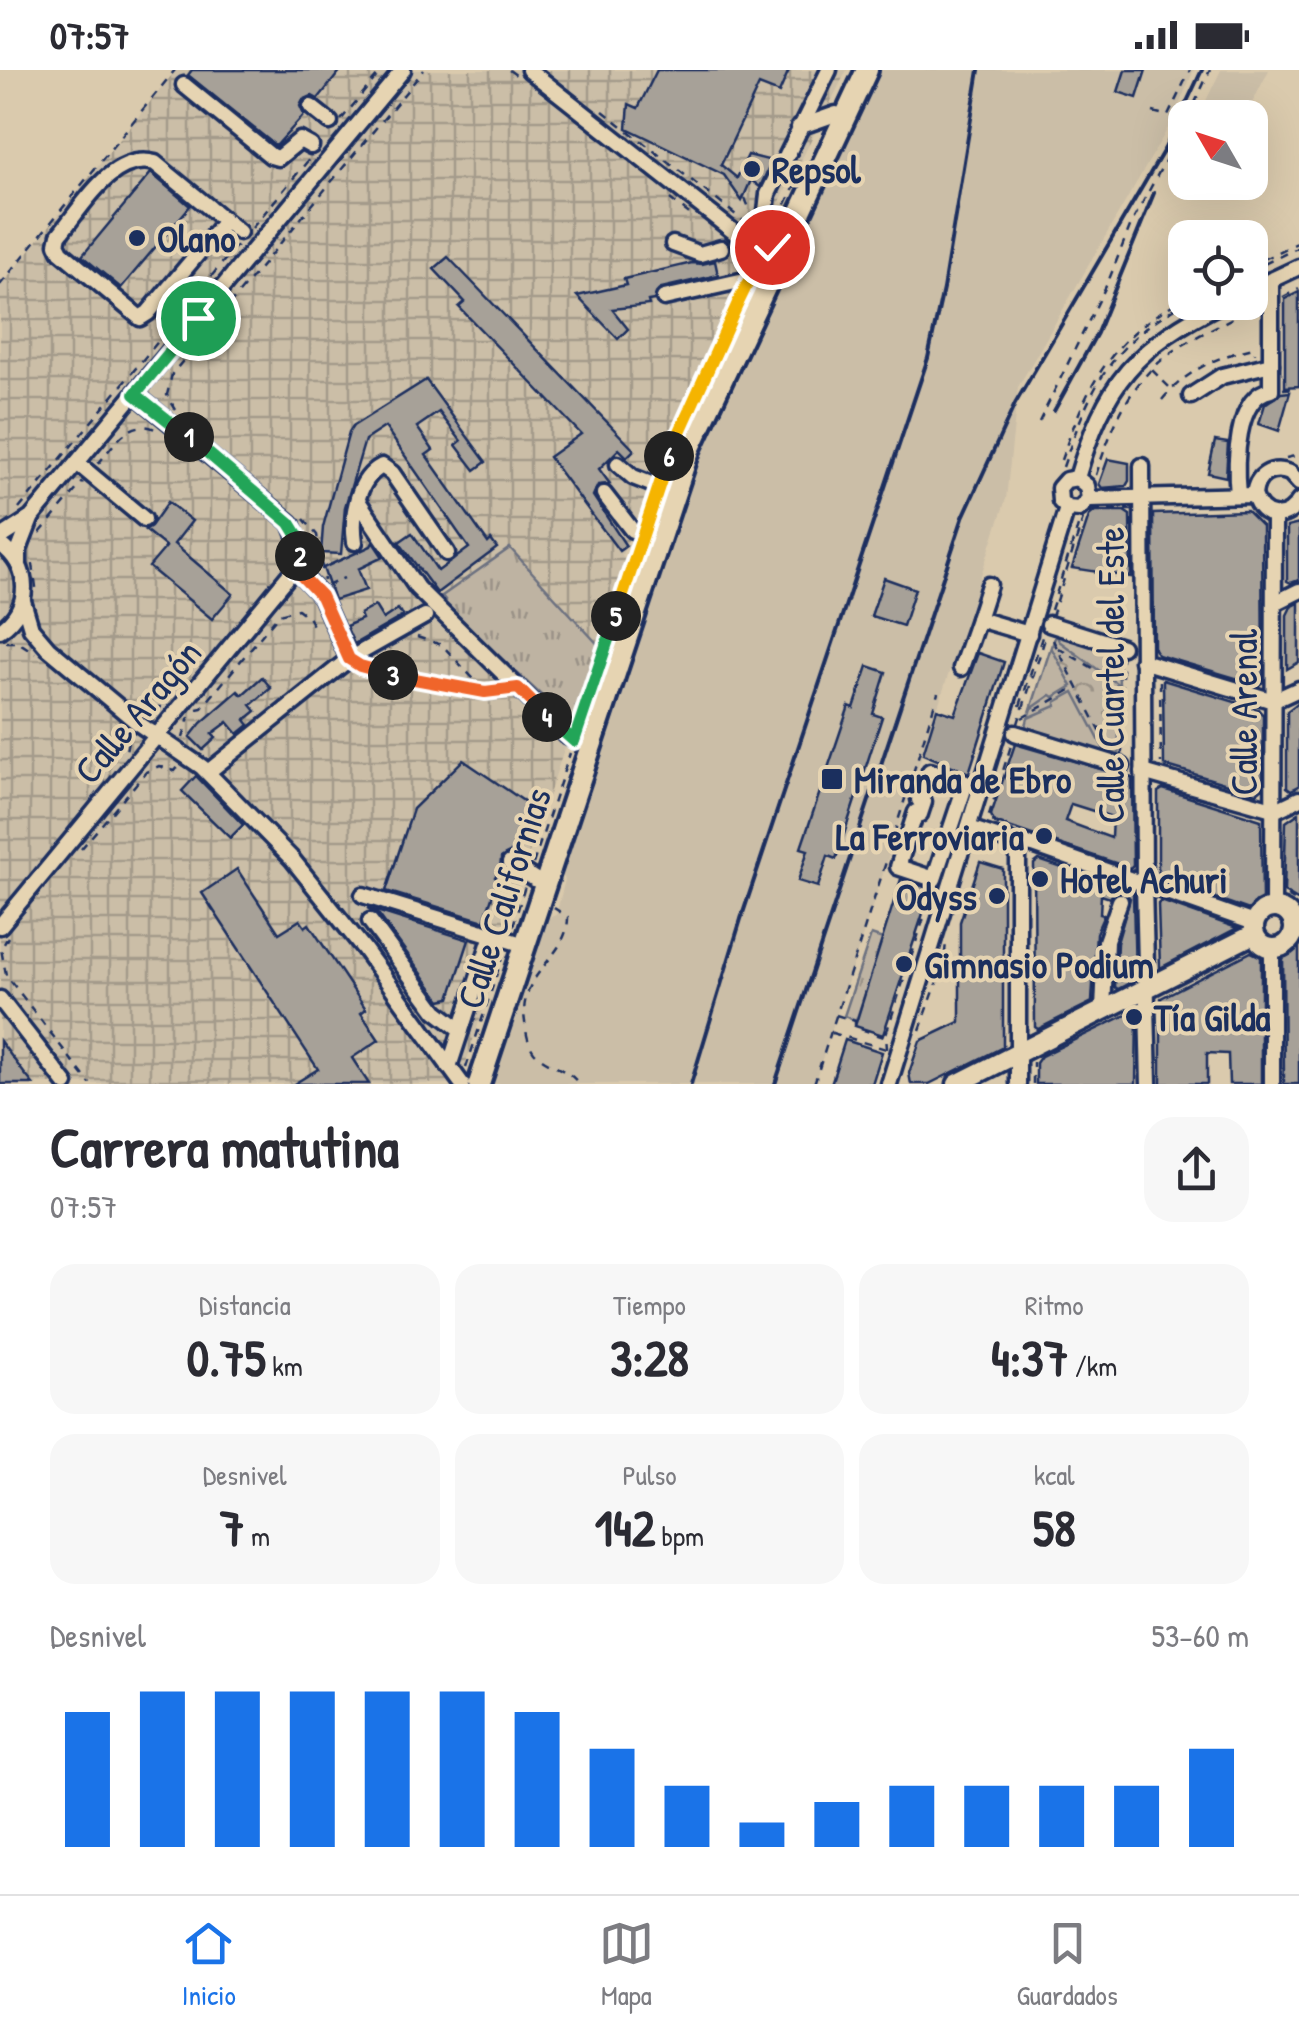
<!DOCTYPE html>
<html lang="es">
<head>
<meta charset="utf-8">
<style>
	:root { --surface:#fff; --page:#f7f7f7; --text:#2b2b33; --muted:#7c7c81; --line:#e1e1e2; --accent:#1a73e8 }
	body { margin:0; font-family:"Patrick Hand",sans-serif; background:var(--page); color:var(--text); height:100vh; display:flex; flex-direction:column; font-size:38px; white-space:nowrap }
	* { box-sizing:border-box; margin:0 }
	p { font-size:32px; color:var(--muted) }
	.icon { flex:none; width:55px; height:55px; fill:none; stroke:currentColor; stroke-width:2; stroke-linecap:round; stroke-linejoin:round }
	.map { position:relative; height:1014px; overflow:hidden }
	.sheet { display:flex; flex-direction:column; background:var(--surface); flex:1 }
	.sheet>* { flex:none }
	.needle { width:65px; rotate:309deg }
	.buttons { position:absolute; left:1168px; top:30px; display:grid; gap:20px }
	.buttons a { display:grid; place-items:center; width:100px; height:100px; border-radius:20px; background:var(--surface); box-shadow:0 10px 40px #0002; font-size:50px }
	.pin { position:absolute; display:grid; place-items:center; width:85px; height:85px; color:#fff; margin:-42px; border:5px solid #fff; border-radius:50%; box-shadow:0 2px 10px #0007 }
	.km { position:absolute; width:50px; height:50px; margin:-25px; border-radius:50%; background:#222; color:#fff; font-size:28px; line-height:50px; text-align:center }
	.round { display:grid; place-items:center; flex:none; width:105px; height:105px; border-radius:30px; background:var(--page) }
	.summary { display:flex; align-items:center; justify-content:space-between; height:170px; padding:0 50px }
	h1 { font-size:55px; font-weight:700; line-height:75px }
	.metrics { display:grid; grid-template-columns:repeat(3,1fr); gap:15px; height:170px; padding:10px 50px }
	.metrics div { display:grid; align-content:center; border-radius:25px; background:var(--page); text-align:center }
	.metrics b { font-size:50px; font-weight:700 }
	.metrics small { font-size:28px; font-weight:400 }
	.metrics p { font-size:28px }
	.chart { height:280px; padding:20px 50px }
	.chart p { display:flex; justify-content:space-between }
	.chart svg { width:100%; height:180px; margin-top:10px; stroke:var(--accent); stroke-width:6 }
	.status { display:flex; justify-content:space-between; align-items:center; height:70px; padding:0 50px; background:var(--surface); direction:ltr }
	.status svg { height:28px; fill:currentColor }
	.tabs { display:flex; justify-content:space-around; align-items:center; height:140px; border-top:2px solid var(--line); background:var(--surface); font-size:28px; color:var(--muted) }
	.tabs a { display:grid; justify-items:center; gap:5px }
	.tabs .active { color:var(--accent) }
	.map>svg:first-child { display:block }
</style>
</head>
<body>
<div class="status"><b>07:57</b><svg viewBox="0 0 49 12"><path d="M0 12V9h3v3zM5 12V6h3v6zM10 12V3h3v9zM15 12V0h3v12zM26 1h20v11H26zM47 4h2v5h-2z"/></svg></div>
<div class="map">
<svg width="1299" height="1014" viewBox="0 0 1299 1014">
	<defs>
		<pattern id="industrial-grid" width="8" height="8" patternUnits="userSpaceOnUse" patternTransform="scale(2.5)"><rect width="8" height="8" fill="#cbbea7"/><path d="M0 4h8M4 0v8" fill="none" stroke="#a49b8b"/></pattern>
		<pattern id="grass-tufts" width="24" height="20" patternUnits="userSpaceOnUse" patternTransform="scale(2.5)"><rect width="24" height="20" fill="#beb3a2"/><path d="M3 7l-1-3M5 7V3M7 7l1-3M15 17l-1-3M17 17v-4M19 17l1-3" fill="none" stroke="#9a9287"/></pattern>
		<pattern id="forest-crowns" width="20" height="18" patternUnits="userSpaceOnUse" patternTransform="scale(2.5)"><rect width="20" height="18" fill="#beb3a2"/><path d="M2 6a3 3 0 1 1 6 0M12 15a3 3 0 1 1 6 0" fill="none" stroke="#9a9287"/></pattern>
	</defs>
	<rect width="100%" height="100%" fill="#dacaad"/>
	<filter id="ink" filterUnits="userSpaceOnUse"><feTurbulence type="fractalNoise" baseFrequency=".01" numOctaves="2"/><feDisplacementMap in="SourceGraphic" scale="20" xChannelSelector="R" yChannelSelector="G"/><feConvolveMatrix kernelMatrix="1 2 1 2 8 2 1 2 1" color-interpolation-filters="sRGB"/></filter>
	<g filter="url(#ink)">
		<g fill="#cbbea7">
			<path d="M876 0H1194L1171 53 1018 317 1006 429 814 1014H488L543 850 556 845 565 810 560 798 711 352Z"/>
			<path d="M1221 0H1269L1245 47H1198Z"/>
		</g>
		<path fill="url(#industrial-grid)" d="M176 0H847L768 155 746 188 737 217 739 223 685 332 622 485 631 496 577 658 564 680 498 875 503 877 459 1014H0V217Z"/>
		<g fill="url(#grass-tufts)" stroke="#6c7180" stroke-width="2.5">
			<path d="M510 478 603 580 577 658 443 535 446 531 442 526Z"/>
			<path d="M871 865 883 869 856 951 844 946Z"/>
		</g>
		<path fill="url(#forest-crowns)" stroke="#6c7180" stroke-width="2.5" d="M1056 564 1118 583 1119 687 1025 660Z"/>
		<g fill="#beb3a2" stroke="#6c7180" stroke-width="2.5">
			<path d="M1056 564 1118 583 1119 615 1059 571Z"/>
			<path d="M1051 577 1072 616 1054 627 1051 625 1031 639Z"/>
			<path d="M1074 622 1106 683 1025 660 1028 648 1056 636V632Z"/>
		</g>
		<g fill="#a7a198" stroke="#1b2f5e" stroke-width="2.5" fill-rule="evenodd">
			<path d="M192 0H341L318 29 312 26 303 30 300 36 304 45 276 76 188 5Z"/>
			<path d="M657 0H789L779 23 759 15 721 95 737 108 748 85 772 91 760 117 751 110 742 131 724 105 627 58 629 34 638 38Z"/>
			<path d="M1125 0H1146L1137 28 1118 22Z"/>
			<path d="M151 103 190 136 121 218 82 186Z"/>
			<path d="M448 187 634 380 627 387 619 379 599 399 610 414 598 415 593 426 626 476 619 481 549 387 581 364 459 237 465 232 434 199Z"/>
			<path d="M715 191 718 205 661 218 654 230 648 231 649 235 612 239 628 259 618 269 577 226 626 215 624 209 692 193 702 194Z"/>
			<path d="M1299 222V316L1285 317V229Z"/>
			<path d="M426 310 486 392 475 400 456 375 461 371 439 342 417 357 433 380 426 385 488 473 491 470 497 478 437 523 399 472 412 463 438 501 469 478 385 357 365 370 345 437 341 484 321 483 323 457 349 362 353 356Z"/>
			<path d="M1290 322 1279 361 1259 354 1265 334 1281 323Z"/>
			<path d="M1215 371 1228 373 1226 407 1208 403Z"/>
			<path d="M1108 389 1129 393V411L1126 416 1102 418 1099 414Z"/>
			<path d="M168 432 192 451 174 474 233 524 212 549 149 497 166 477 145 460 151 456Z"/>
			<path d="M1095 441H1124L1130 445 1131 507 1072 498 1089 446Z"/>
			<path d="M1247 441 1262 456 1263 612 1259 615 1158 585 1154 579 1153 444Z"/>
			<path d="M1299 454V510L1291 513 1287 511V457Z"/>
			<path d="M373 472 383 487 358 499 366 520 334 530 323 498 371 476Z"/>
			<path d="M884 508 915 519 903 556 871 546Z"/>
			<path d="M1299 533V592L1287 599V545L1291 537Z"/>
			<path d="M375 536 383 549 398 539 403 546 354 574 346 556 362 549 360 544Z"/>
			<path d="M978 583 1004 592 969 703 923 684 937 639 955 645Z"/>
			<path d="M868 596 886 602 873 644 882 647 836 789 828 786 818 817 798 811 808 780 801 778 849 636 854 638Z"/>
			<path d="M262 607 271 618 251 635 256 641 245 650 249 655 238 664 228 652 212 664 216 668 203 680 190 667 201 653 238 621 242 625Z"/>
			<path d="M1163 610 1258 639 1263 645V718L1257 723 1164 695Z"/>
			<path d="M1299 632V716L1291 720 1287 717V641Z"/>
			<path d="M1015 674 1132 708 1133 795 1130 798 994 752 991 745ZM1071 734 1112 747 1111 768 1065 751Z"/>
			<path d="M463 690 528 734 511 782 501 788V798L495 807 498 809 484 851 386 821 413 739Z"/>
			<path d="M196 706 243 755 230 768 182 721Z"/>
			<path d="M1163 719 1261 750 1262 830 1249 840 1158 808V722Z"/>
			<path d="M1299 743V831L1284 822 1286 752Z"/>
			<path d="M1039 790 1133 822 1135 910 1118 919 1115 917 1117 873 1130 828 1123 821 1114 822 1110 828 1101 825 1100 844 1104 845 1096 863 1092 932 1038 959 1035 957 1034 794Z"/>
			<path d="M980 792 1003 799V977L929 1014H911L909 1003 920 971 960 952V852Z"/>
			<path d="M237 799 279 863 300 850 305 857 309 854 366 939 361 943 379 970 352 988 369 1014H294L318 999 202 823Z"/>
			<path d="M901 809 931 819 883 965 855 956Z"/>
			<path d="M1161 831 1237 858 1160 898 1158 834Z"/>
			<path d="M367 838 469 870 450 928 441 930 379 845Z"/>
			<path d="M1299 875V1014H1284L1283 885Z"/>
			<path d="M1251 882 1261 887V1014H1229L1228 984 1207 983V1014H1161V928Z"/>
			<path d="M1132 942 1137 944 1136 1014H1036V993L1041 986Z"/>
			<path d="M845 970 882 982 872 1014H831Z"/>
			<path d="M0 971 24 1003 33 1014H0Z"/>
		</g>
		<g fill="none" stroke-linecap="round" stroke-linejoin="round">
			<defs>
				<g id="minor">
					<path d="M529 0 767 188"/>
					<path d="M184 15 271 86 278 88 300 70 311 76"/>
					<path d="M311 37 330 52"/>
					<path d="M799 57 836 44"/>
					<path d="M225 151 148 243 140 248 61 182 57 174 59 165C83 136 112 82 155 93L239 162"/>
					<path d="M673 174 700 184 721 178"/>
					<path d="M772 177 764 158 768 124 829 0"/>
					<path d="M1250 220 1299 197"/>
					<path d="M167 221 181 233"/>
					<path d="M664 228 740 211"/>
					<path d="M1191 326 1222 306 1271 294"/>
					<path d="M77 393 144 449"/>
					<path d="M618 394 633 407 651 414"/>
					<path d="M1142 396 1144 814 1149 1014"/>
					<path d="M1077 408C1105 312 1135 277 1225 232"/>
					<path d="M1299 413 1290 403C1271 396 1256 405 1254 425 1261 449 1286 453 1299 431"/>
					<path d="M604 424 632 460"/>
					<path d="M1238 425C1235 395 1235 326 1271 320V210"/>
					<path d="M1089 429 1254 425"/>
					<path d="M358 431 417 518 567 666 590 676"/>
					<path d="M1067 438 1079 439 1089 429 1087 416 1077 408"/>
					<path d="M1067 438 1060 431 1059 418 1066 410 1077 408"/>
					<path d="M0 468 31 448 403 0"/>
					<path d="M355 472C351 445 357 409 382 396L392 403 447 483"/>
					<path d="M0 474C32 497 32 538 0 560"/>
					<path d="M19 493V480L31 449"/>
					<path d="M296 499 321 526 349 589"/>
					<path d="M23 531 31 558 48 578 139 654 202 697 292 789 364 879 462 1014"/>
					<path d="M1275 533 1299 521"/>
					<path d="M978 549 989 515"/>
					<path d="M1049 554 1122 577"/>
					<path d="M1142 591 1267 629 1275 630 1299 619"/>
					<path d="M961 598 978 549 1029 564"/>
					<path d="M1015 663 1122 696"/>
					<path d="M930 701 966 713 934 809 898 797 916 742 920 744 924 732 919 730Z"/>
					<path d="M208 702 349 589 425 546"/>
					<path d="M1143 702 1276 740 1299 729"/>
					<path d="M969 758 1014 773 1033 775 1254 853"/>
					<path d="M1014 773 1018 788V1014"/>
					<path d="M510 793 536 810"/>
					<path d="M363 825 515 872"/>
					<path d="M1273 838 1274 446"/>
					<path d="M370 851 436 941 461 960"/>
					<path d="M0 856 299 493 300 476 291 453 135 324"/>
					<path d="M1272 879V1014"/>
					<path d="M0 929 66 1014"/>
					<path d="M1103 940 1106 871 1120 831"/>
					<path d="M449 997 492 865"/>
					<path d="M889 1014 1067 438"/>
				</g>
				<g id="major">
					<circle cx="1274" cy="858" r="20"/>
					<path d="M957 1014 1254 864"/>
				</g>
				<path id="highway" d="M479 1014 689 380 867 0"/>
			</defs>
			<use href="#minor" stroke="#1b2f5e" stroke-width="21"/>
			<use href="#major" stroke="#1b2f5e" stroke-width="25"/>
			<use href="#highway" stroke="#1b2f5e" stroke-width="28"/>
			<g stroke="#1b2f5e" stroke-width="2.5" stroke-dasharray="8 8" stroke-linecap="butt">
				<path d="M509 0 520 8"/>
				<path d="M603 41 750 156"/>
				<path d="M1153 42 1168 46 1190 0"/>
				<path d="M1188 48 1210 0"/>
				<path d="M341 50 382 0"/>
				<path d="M745 128 752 145"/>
				<path d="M670 129 692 146"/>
				<path d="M779 149 801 102"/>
				<path d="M252 158 311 87"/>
				<path d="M1250 196 1299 172"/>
				<path d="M1250 201 1299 177"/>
				<path d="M0 215 175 0"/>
				<path d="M1283 227 1299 219"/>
				<path d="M191 231 237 175"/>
				<path d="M1152 300 1171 319"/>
				<path d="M1283 319 1299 318"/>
				<path d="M1162 330C1186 301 1217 286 1254 278L1255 283"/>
				<path d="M176 340 167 325 172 304 424 0"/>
				<path d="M1039 352 1108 212 1131 154 1185 54"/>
				<path d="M679 363 742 225"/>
				<path d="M1286 388 1299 385"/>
				<path d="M1061 390C1088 314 1110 267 1185 228"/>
				<path d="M98 394C113 376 130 346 157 360"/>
				<path d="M1063 397C1089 321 1111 270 1187 232"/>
				<path d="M1096 405C1130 301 1155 286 1251 239L1248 232"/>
				<path d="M19 439 180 245"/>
				<path d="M1093 440H1132L1134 575 1122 577V696L1132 699 1134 703 1136 795 1132 801 1002 758 988 748 1083 449Z"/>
				<path d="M304 449 317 465 324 511"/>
				<path d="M645 457 655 427"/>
				<path d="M40 463 83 412"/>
				<path d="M33 494 37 525"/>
				<path d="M327 516 344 508"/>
				<path d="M1051 540 1079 453"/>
				<path d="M417 567 442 575 483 619"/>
				<path d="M1053 570 1109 678"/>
				<path d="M6 572H18L35 583"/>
				<path d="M1058 578 1100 602 1122 633"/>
				<path d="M360 596C396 609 466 625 503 619"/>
				<path d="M1160 611 1161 693"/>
				<path d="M1020 636 1042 567"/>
				<path d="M141 637H162"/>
				<path d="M197 639 202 638 279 544 298 539 308 547 314 557"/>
				<path d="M1022 648 1076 617"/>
				<path d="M579 656 641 470"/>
				<path d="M121 657 128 671 126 681"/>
				<path d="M183 668 189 647"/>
				<path d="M894 764 938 623"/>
				<path d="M81 779 146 702 159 696 175 701 178 697"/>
				<path d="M533 794 570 683"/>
				<path d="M1287 826 1299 833"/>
				<path d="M554 838 568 847C568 889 517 902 525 952 526 962 528 974 534 982 546 996 568 998 579 1014"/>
				<path d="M513 856 525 816"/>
				<path d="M8 867 1 879 6 905 90 1014"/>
				<path d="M1285 882 1299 870"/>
				<path d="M836 945 855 951V957L884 967"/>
				<path d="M920 960 944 893 946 872"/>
				<path d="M832 963 886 979"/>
				<path d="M887 979 886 964 933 820"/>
				<path d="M466 998 504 882"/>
				<path d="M814 1014 886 792"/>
				<path d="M1033 1014V992"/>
			</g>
			<use href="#minor" stroke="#e6d4b2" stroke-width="14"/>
			<use href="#major" stroke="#e6d4b2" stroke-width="18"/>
			<use href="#highway" stroke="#e6d4b2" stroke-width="20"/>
			<g stroke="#1b2f5e" stroke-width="4">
				<path d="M1054 341 1097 263 1154 123"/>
				<path d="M691 1014 741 849 928 288 943 219 979 0"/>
				<path d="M775 1014 963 447 1015 334 1165 78 1202 0"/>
			</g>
		</g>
	</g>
	<g fill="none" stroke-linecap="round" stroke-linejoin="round" filter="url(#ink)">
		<defs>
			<path id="split-1" d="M189 367 135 324 198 248"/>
			<path id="split-2" d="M189 367 290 453 298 466 300 486"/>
			<path id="split-3" d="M300 486 296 500 321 526 349 589 360 596 393 605"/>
			<path id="split-4" d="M393 605 485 622 518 618 547 647"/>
			<path id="split-5" d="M547 647 574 671 616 546"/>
			<path id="split-6" d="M616 546 669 386"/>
			<path id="split-7" d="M669 386 738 233"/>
			<path id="split-8" d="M738 233 756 196 752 190 768 166 772 177"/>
		</defs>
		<use href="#split-1" stroke="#fff" stroke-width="20"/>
		<use href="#split-2" stroke="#fff" stroke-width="20"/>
		<use href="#split-3" stroke="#fff" stroke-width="20"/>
		<use href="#split-4" stroke="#fff" stroke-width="20"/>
		<use href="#split-5" stroke="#fff" stroke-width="20"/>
		<use href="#split-6" stroke="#fff" stroke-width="20"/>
		<use href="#split-7" stroke="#fff" stroke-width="20"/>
		<use href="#split-8" stroke="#fff" stroke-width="20"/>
		<use href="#split-1" stroke="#22a559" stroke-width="12"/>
		<use href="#split-2" stroke="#22a559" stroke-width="12"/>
		<use href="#split-3" stroke="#f0652b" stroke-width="12"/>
		<use href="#split-4" stroke="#f0652b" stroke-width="12"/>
		<use href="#split-5" stroke="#22a559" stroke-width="12"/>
		<use href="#split-6" stroke="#f5b400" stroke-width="12"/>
		<use href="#split-7" stroke="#f5b400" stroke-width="12"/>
		<use href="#split-8" stroke="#f5b400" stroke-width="12"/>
	</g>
	<g fill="#1b2f5e" stroke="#e6d4b2" stroke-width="4">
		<circle cx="752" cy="99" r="10"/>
		<circle cx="137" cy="168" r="10"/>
		<rect x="820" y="697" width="24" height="24" rx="5"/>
		<circle cx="1044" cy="766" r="10"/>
		<circle cx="1040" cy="809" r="10"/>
		<circle cx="997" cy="826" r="10"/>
		<circle cx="904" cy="894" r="10"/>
		<circle cx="1134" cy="947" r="10"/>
	</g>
	<g text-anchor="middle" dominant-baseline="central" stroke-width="8" stroke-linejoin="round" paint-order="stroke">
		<g font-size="38" font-weight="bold" fill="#1b2f5e" stroke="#e6d4b2" text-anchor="start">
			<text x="772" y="99">Repsol</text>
			<text x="157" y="168">Olano</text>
			<text x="854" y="709">Miranda de Ebro</text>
			<text x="1024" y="766" text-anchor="end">La Ferroviaria</text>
			<text x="1060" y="809">Hotel Achuri</text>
			<text x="977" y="826" text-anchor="end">Odyss</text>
			<text x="924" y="894">Gimnasio Podium</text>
			<text x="1154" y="947">Tía Gilda</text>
		</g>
		<g font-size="38" fill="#1b2f5e" stroke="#e6d4b2">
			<text transform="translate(1110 605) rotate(-90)">Calle Cuartel del Este</text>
			<text transform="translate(137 641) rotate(-50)">Calle Aragón</text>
			<text transform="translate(1243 642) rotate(-90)">Calle Arenal</text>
			<text transform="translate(503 828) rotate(-72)">Calle Californias</text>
		</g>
	</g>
</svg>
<div class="buttons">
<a><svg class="needle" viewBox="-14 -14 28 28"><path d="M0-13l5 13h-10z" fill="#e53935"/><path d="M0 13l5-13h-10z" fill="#7c7c81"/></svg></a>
<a><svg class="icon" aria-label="locate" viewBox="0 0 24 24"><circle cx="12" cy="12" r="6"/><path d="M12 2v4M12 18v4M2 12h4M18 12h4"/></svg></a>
</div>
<div class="pin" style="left:198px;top:248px;background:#1e9e55"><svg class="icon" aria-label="arrive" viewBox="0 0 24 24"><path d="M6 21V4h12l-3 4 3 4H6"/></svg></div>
<div class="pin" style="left:772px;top:177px;background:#d93025"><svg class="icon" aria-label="check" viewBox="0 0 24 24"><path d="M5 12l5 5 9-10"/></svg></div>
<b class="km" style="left:189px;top:367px">1</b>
<b class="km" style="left:300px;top:486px">2</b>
<b class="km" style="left:393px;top:605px">3</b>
<b class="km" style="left:547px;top:647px">4</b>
<b class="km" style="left:616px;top:546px">5</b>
<b class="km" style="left:669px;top:386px">6</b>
</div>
<section class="sheet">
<div class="summary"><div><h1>Carrera matutina</h1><p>07:57</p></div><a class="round"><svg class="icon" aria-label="share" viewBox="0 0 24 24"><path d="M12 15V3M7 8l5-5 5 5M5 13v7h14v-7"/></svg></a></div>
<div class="metrics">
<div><p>Distancia</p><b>0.75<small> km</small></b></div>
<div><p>Tiempo</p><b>3:28</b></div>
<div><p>Ritmo</p><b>4:37<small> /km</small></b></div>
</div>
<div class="metrics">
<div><p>Desnivel</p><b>7<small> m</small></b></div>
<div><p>Pulso</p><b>142<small> bpm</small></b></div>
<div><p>kcal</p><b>58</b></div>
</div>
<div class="chart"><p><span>Desnivel</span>53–60 m</p>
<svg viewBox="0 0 160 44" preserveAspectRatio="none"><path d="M5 44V11M15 44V6M25 44V6M35 44V6M45 44V6M55 44V6M65 44V11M75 44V20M85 44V29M95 44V38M105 44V33M115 44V29M125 44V29M135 44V29M145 44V29M155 44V20"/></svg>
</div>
</section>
<nav class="tabs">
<a class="active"><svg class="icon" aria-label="home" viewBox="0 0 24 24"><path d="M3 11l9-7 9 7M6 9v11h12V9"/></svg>Inicio</a>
<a><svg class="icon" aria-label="map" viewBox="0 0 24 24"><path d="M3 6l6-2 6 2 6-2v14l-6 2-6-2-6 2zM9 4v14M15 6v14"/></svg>Mapa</a>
<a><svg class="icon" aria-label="saved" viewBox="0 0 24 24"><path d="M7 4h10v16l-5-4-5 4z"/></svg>Guardados</a>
</nav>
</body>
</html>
